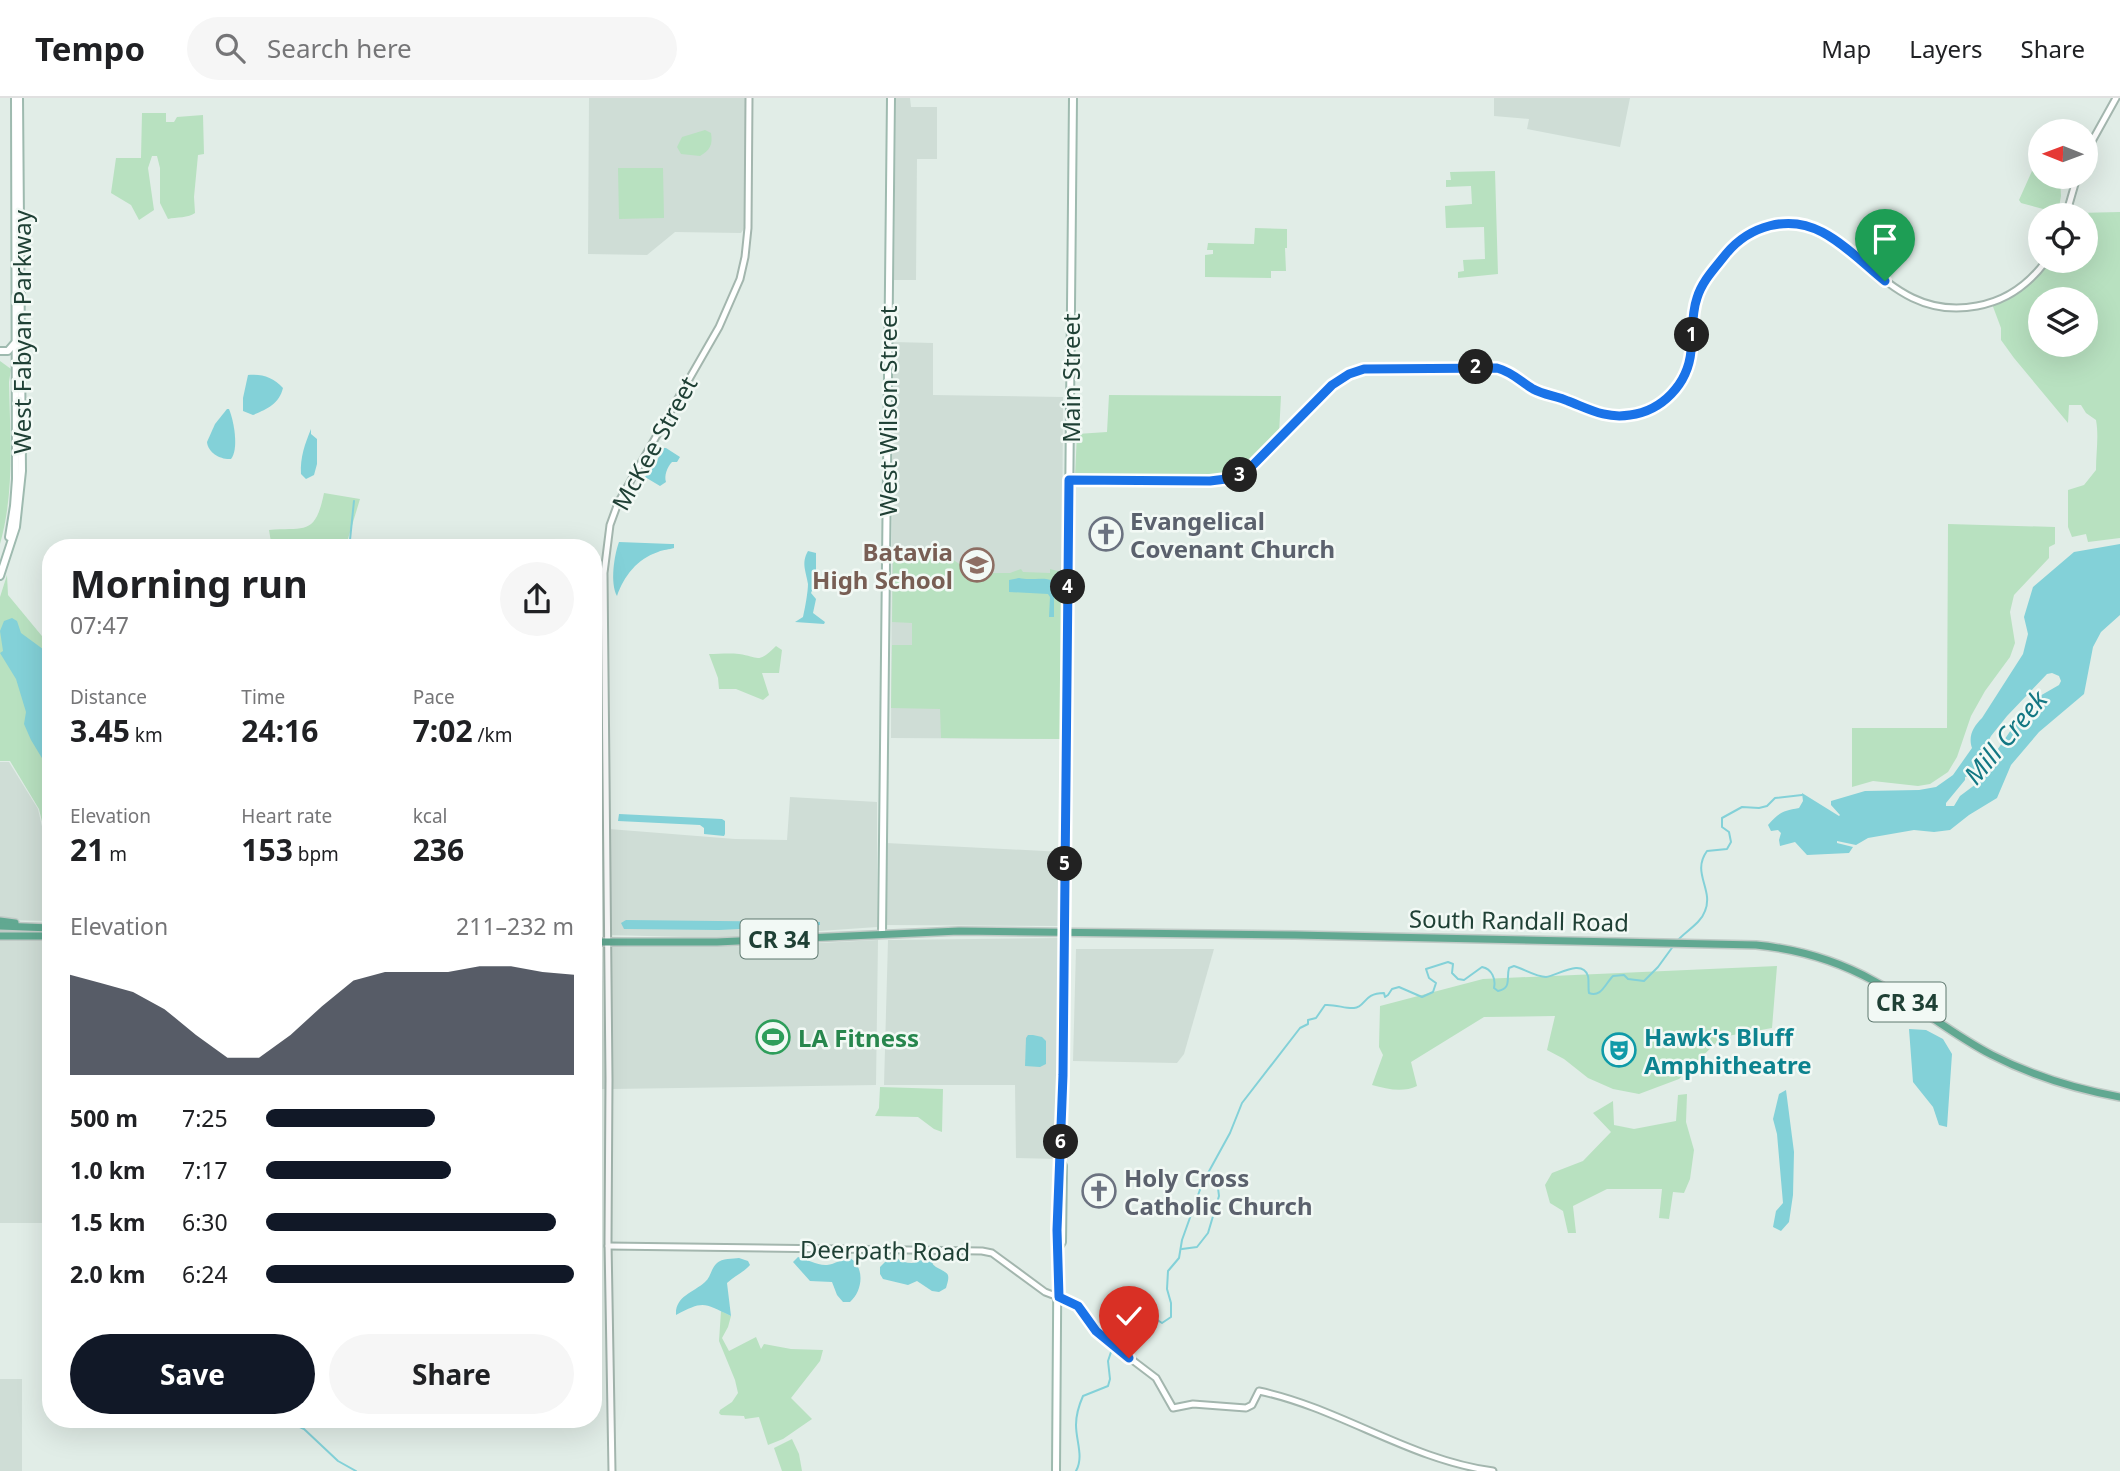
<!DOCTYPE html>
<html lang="en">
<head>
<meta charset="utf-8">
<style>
	:root { --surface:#fff; --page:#f6f6f6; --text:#202124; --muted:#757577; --line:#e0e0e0; --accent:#111827 }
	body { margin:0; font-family:"Noto Sans",sans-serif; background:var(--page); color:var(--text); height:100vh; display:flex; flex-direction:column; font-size:26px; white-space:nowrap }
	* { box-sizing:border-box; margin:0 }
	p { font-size:23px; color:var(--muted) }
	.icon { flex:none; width:38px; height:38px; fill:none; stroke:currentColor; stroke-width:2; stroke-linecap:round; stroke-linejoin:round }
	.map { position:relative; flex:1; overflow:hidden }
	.drawer { position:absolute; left:42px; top:441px; width:560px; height:889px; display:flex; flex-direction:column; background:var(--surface); border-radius:28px; box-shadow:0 7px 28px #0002 }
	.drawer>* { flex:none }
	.needle { width:46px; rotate:271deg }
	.fabs { position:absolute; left:2028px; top:21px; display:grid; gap:14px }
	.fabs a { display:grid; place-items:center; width:70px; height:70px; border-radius:50%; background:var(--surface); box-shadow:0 7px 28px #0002; font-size:35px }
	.pin { position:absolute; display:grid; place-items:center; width:60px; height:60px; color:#fff; margin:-72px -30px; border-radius:50% 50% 50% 0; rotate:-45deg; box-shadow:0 0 7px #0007 }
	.pin .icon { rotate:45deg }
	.km { position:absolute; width:35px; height:35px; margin:-18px; border-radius:50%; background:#222; color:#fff; font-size:19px; line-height:35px; text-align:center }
	.round { display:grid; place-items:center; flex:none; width:74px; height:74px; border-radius:37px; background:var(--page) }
	.summary { display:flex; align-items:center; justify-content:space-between; height:119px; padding:0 28px }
	h1 { font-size:38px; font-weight:700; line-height:52px }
	.figures { display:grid; grid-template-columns:repeat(3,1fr); gap:10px; height:119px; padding:7px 28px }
	.figures div { display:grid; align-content:center }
	.figures b { font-size:30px; font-weight:700 }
	.figures small { font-size:19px; font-weight:400 }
	.figures p { font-size:19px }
	.chart { height:196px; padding:14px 28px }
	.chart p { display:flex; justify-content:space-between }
	.chart svg { width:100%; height:126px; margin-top:7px; fill:var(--accent); opacity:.7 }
	.action { display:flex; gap:14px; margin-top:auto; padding:14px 28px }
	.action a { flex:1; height:80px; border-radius:42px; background:var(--accent); color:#fff; font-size:28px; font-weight:700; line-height:80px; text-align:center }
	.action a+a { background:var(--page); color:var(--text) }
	ul { padding:0 28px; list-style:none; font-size:23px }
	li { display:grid; grid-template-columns:112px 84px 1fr; align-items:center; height:52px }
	li i { height:18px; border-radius:9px; background:var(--accent) }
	header { display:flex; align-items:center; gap:42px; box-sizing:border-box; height:98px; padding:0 35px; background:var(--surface); border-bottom:2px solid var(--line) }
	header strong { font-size:33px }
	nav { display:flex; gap:38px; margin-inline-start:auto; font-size:24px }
	.search { width:490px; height:63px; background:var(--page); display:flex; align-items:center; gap:18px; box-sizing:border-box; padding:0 24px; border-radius:38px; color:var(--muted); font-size:26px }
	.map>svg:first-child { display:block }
</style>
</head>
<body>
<header>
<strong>Tempo</strong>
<div class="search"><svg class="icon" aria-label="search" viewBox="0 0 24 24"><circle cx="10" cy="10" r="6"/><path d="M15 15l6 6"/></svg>Search here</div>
<nav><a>Map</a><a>Layers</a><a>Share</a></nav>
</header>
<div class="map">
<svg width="2120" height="1373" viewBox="0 0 2120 1373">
	<rect width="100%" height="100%" fill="#e1ede7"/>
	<g fill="#cfddd6">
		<path d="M589 0H746L745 129 741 135 675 134 647 157 588 156Z"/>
		<path d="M896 0H910L911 9H937V61H917L916 182H894Z"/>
		<path d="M1494 0H1630L1620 49 1527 31 1529 21 1494 18Z"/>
		<path d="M893 244 933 245V297L1063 299 1061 641 891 640Z"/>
		<path d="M0 664H9L38 711 50 764 51 823 0 822Z"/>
		<path d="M593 695H601L602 838 593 837Z"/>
		<path d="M790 699 877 704V829L720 840 611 837 609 731 735 741 787 742Z"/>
		<path d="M886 745 1063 754 1060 828 885 827Z"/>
		<path d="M1060 840 1058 1061 1016 1060 1015 987H884L888 842Z"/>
		<rect x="0" y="841" width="51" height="284"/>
		<path d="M878 842 876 987 611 991 610 849 760 848Z"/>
		<path d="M593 850H602L605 991H593Z"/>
		<path d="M1076 851H1214L1184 956 1177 965 1073 963Z"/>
		<rect x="0" y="1281" width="22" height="92"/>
	</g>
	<g fill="#b8e1c0" fill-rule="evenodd">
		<path d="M142 15H166V24H174L177 19 203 17 204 56 198 57 194 99 195 115C189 120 176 119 168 121L160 105V70L157 58H152L148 70 154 112 139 122 131 107 111 95 116 60H141Z"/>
		<path d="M705 32 711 35C713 47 710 52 700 58L681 56 677 49 682 39Z"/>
		<path d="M2036 64 2040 65V79H2060L2061 98 2058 115 2021 105 2019 102Z"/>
		<path d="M618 70H663L664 120 619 121Z"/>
		<path d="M1495 73 1498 176 1458 180V174L1464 173 1463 162 1485 161 1484 129 1446 130 1445 108 1472 106 1471 88 1446 89V82H1451L1450 74Z"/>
		<path d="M2120 114V440L2088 444 2086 436 2072 439 2068 429V392L2084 387 2096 372C2096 354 2099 339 2096 322L2086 315 2081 307H2069L2068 325 2014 260 2001 242V230L1992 206C2015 195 2033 184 2047 163H2086V117H2076L2077 115ZM2040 201H2086V247H2040Z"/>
		<path d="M1255 130 1287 131V150H1285L1286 173H1271V180L1205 179V157L1213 156V152H1207L1208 145 1254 146Z"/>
		<path d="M0 263 11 271 9 284C10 338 15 393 0 446Z"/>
		<path d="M1109 297 1281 298 1279 336 1242 372 1227 379 1075 378 1077 336 1107 334Z"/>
		<path d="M324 395 360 401 347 444 351 450H272L269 432C306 429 315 438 324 395Z"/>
		<path d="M1948 426 2055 429V446L2049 449V460L2014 497 2010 514 2015 545 2010 559 1985 593 1971 618 1957 659 1948 674 1930 686 1918 688 1873 683 1852 689V630H1947Z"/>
		<path d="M937 451 973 475H1010L1021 471 1023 474 1050 475V471L1062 474 1061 641 941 640 940 611 891 610 892 547H912V525L892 524 893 460 932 461 933 454Z"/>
		<path d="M7 477 8 497 51 549V761L39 711 10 663H0V499Z"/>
		<path d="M776 548 782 552 779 575H762L769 597 763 602 736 591H719L718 580 709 556C718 556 729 555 739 556 759 559 758 566 776 548Z"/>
		<path d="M1777 868 1772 930 1722 939 1679 981 1639 996 1613 991 1588 980 1564 961 1547 952 1555 918 1484 919 1411 964 1417 988C1403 995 1387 991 1372 987L1383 957 1379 949 1380 908 1483 881Z"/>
		<path d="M880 989 943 991 942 1034 934 1031 918 1019 875 1018 879 1010Z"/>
		<path d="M1687 996 1686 1024 1694 1052 1690 1081 1684 1095 1673 1094 1669 1121 1659 1120 1662 1091H1607L1573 1108 1576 1135H1568L1563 1113 1550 1105 1545 1087 1552 1075 1583 1063 1611 1034 1593 1015 1613 1003 1614 1027 1634 1031 1676 1023 1678 997Z"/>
		<path d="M721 1213 731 1218 728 1229 722 1240 729 1253 756 1239 761 1251 764 1246 791 1251 823 1252 820 1263 791 1300 812 1321 783 1341 768 1347 759 1319 745 1321 744 1318 721 1317 719 1315 720 1312 732 1304 738 1295 735 1282 719 1243Z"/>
		<path d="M792 1341 799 1356 802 1373H782L774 1350Z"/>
	</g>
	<g fill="#83d1d8" fill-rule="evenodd">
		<path d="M248 277C262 276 273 279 283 290 279 306 267 311 253 317L243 313V300Z"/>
		<path d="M227 311H229C234 323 239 351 231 361 221 362 208 355 207 344L215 326Z"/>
		<path d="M311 331V336L317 341V366L314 377 306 381 301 376C300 359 305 346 311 331Z"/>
		<path d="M663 350H666L680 359 677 364H672C667 369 664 378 666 384L660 388 645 379 656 365Z"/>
		<path d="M619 444 671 446H674V450C669 452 664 451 658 454 637 461 624 478 617 498 610 485 614 458 619 444Z"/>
		<path d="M2120 446V517L2101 534 2093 549 2084 596 2039 634 2011 667 1997 700 1969 717 1950 732 1934 734 1914 732 1868 740 1856 747 1837 743V745L1853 749 1849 755 1807 757 1795 744 1780 748 1779 742 1781 735 1778 732 1771 733 1768 727C1779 714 1783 713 1799 710L1803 703 1802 695 1839 718 1840 717 1831 707V703L1865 693 1919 692 1936 689 1953 677 1972 650C1968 638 1973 629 1982 620L2023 556 2028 536 2024 519 2033 489 2074 454ZM2052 575 2059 578 2061 583 2059 587 2031 603 1991 661 1980 683 1960 698 1954 708H1946V705L1965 682V679L1969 678 1978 667V662L1991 638 2007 618 2047 576Z"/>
		<path d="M808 453 816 455V483L811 495 816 501 813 515 825 524 824 526 795 524 803 519C805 510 808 494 808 486 806 473 801 465 808 453Z"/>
		<path d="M1019 480C1031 483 1043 478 1054 483V519H1049L1050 499 1048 496 1009 494V482Z"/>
		<path d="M12 520 17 523 21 535 51 557V675L31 642 24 626 26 614 16 581 0 555 3 553 0 533 4 523Z"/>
		<path d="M619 716 722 721 725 723V736L724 738 704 736V730L700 727 618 723Z"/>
		<path d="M626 822 820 824V827L719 832 624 831 621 825Z"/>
		<path d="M1909 931 1926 932 1943 941 1952 956 1947 1029 1939 1027 1933 1009 1913 984Z"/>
		<path d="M1033 937 1042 939 1046 943V966L1040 969 1025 968 1026 940 1028 937Z"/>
		<path d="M1786 992 1794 1054 1793 1097 1789 1124 1781 1133 1773 1129 1776 1113 1783 1105 1777 1036 1773 1021 1779 996Z"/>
		<path d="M798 1159C807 1161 818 1168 827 1167 835 1166 842 1161 850 1160 865 1169 863 1193 850 1204H843L837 1197 832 1184 810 1183 793 1164Z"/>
		<path d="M739 1160 748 1163 750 1167C743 1175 734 1178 727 1185L731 1218C704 1205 704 1202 676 1217 675 1198 693 1195 705 1184 711 1179 711 1170 717 1165 722 1160 733 1161 739 1160Z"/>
		<path d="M896 1160C901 1163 906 1165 912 1165 918 1164 922 1160 928 1162 936 1164 929 1164 936 1169 948 1176 951 1174 946 1190L939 1194 932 1193 917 1183 908 1187 883 1181 880 1176V1169L887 1162Z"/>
	</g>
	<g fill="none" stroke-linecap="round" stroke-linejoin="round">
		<g stroke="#83d1d8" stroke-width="2">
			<path d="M336 450 350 442 354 403"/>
			<path d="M1678 842C1686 833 1701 825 1705 813 1714 791 1691 775 1707 753L1727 751 1731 744 1729 734 1722 729V720L1742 709 1759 710 1767 708 1775 700 1802 697"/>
			<path d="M1182 1151 1197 1149 1208 1135 1219 1098 1217 1082 1209 1074"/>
			<path d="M283 1321 304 1331 338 1363 356 1373"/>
			<path d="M1076 1373C1084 1359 1076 1343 1076 1327 1076 1317 1079 1307 1083 1298L1108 1288 1110 1281 1108 1263 1111 1254 1125 1234 1133 1215 1140 1212 1150 1214 1153 1219 1162 1225 1171 1219V1205L1167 1191 1168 1173 1179 1160 1182 1142 1202 1086 1230 1035 1242 1005 1300 930 1308 926V922L1316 920 1325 907C1335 906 1346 911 1354 910 1366 909 1363 895 1384 895L1385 899 1388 897 1392 891 1399 889 1422 899 1433 894 1436 885 1429 880 1426 871 1448 864 1453 866 1452 875 1458 881 1464 882 1482 869C1492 871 1496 881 1494 890L1498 893C1512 890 1506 881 1509 870L1514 868C1524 871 1536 879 1546 879 1557 878 1582 860 1588 878 1589 882 1588 890 1589 895 1601 900 1605 886 1613 878L1624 877 1628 881 1644 883 1658 869 1674 847"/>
		</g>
		<defs>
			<g id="tertiary">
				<path d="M2086 54 2116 0"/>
				<path d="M2066 117 2077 79"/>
				<path d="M1069 382 1210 383C1227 382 1239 380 1252 368L1332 287 1349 276 1364 271 1497 270C1512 274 1520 283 1533 291 1544 297 1556 298 1568 303 1583 309 1596 317 1613 318 1652 321 1687 292 1691 254 1693 237 1691 218 1696 201 1706 169 1745 129 1779 126 1856 118 1881 226 1977 208 2006 203 2029 186 2046 163"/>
				<path d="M608 1148 982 1153 992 1155 1045 1194 1074 1205 1102 1239 1156 1280 1173 1310 1193 1306 1246 1310 1252 1307 1259 1293C1340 1310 1410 1362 1493 1373"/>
				<path d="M612 1373 608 1144 609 981 604 475 610 427 618 405 719 229 740 181 745 159 748 130 749 0"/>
			</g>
			<g id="secondary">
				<path d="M0 253H8L14 246"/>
				<path d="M9 439 14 408 16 381 15 0"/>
				<path d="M0 478 16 429 22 373 19 0"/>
				<path d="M882 836 891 0"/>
				<path d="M1059 1149 1062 1144 1063 1068 1061 1064"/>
				<path d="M1056 1373 1058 1083 1059 1068 1061 1064 1065 834 1073 0"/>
			</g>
			<g id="primary">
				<path d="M0 823 15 825"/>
				<path d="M0 828 51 830"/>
				<path d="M0 838H51"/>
				<path d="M593 844H717L959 833 1295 837 1756 847C1797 851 1838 863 1874 883 1915 905 1951 936 1992 957 2033 978 2075 991 2120 999"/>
			</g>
		</defs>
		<use href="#tertiary" stroke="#a3b6ae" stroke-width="9"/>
		<use href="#secondary" stroke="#9ebaaf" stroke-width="10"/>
		<use href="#primary" stroke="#c0cac6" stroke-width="10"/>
		<use href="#tertiary" stroke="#fff" stroke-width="5"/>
		<use href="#secondary" stroke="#fff" stroke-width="6"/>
		<use href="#primary" stroke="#61a891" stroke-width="7"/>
	</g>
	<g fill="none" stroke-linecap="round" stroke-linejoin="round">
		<defs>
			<path id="route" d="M1129 1260 1096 1233 1078 1208 1059 1199 1057 1132 1063 977 1069 382 1210 383 1234 380 1252 368 1332 287 1349 276 1364 271 1497 270C1512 274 1520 283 1533 291 1544 297 1557 298 1568 303 1589 311 1606 321 1630 317 1662 313 1688 286 1691 253 1693 236 1691 217 1697 200 1702 183 1715 170 1726 156 1749 128 1788 116 1822 134 1845 146 1865 167 1885 183"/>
		</defs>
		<use href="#route" stroke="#fff" stroke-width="14"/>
		<use href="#route" stroke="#1a73e8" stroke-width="9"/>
	</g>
	<defs>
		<symbol id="church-ring" viewBox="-11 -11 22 22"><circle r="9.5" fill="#f2f9f5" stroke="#6b7280" stroke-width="1.5"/><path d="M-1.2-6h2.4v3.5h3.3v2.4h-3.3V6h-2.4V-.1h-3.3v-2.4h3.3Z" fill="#6b7280"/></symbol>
		<symbol id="school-ring" viewBox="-11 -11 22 22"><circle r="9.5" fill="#f2f9f5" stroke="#8d6e63" stroke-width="1.5"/><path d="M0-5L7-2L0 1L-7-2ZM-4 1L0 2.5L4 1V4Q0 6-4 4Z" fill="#8d6e63"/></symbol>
		<symbol id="stadium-ring" viewBox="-11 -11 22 22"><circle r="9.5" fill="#f2f9f5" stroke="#2e9e5b" stroke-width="1.5"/><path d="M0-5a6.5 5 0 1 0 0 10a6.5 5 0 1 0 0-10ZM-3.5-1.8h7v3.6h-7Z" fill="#2e9e5b"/></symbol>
		<symbol id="theatre-ring" viewBox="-11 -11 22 22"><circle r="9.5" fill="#f2f9f5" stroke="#0f9aa8" stroke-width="1.5"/><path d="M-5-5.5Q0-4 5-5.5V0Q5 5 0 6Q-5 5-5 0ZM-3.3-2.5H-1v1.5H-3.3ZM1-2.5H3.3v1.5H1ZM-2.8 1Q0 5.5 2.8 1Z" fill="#0f9aa8"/></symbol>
	</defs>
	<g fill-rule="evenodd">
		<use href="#church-ring" x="1087" y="417" width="38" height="38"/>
		<use href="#school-ring" x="958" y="448" width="38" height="38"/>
		<use href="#stadium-ring" x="754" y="920" width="38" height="38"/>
		<use href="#theatre-ring" x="1600" y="933" width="38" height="38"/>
		<use href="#church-ring" x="1080" y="1074" width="38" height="38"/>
	</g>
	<g text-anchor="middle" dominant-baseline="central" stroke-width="5" stroke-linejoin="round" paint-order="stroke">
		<g fill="#f2f9f5" stroke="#5e786f" stroke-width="2">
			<rect x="740.5" y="821.5" width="77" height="39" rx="5"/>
			<rect x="1868.5" y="884.5" width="77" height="39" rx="5"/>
		</g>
		<g font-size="23" font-weight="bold" fill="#1f4035">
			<text x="779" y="841">CR 34</text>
			<text x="1907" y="904">CR 34</text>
		</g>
		<g font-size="24" fill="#1f4035" stroke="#f2f9f5">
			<text transform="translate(21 234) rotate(-90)">West Fabyan Parkway</text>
			<text transform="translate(1070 280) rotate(-90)">Main Street</text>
			<text transform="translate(887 313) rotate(-90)">West Wilson Street</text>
			<text transform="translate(654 345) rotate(-61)">McKee Street</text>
			<text transform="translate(1519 822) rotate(1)">South Randall Road</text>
			<text transform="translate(885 1152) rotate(1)">Deerpath Road</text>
		</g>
		<g font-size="24" font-weight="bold" fill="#5b616d" stroke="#f2f9f5" text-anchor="start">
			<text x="1130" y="422">Evangelical<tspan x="1130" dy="28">Covenant Church</tspan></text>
			<text x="1124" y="1079">Holy Cross<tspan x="1124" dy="28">Catholic Church</tspan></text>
		</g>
		<g font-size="24" font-weight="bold" fill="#785e54" stroke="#f2f9f5" text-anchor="end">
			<text x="953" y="453">Batavia<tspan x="953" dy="28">High School</tspan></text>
		</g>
		<g font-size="24" font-weight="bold" fill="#0d838f" stroke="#f2f9f5" text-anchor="start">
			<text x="1644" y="938">Hawk's Bluff<tspan x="1644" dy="28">Amphitheatre</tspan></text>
		</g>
		<g font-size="24" font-weight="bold" fill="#27864d" stroke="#f2f9f5" text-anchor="start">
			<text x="798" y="939">LA Fitness</text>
		</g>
		<g font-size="26" font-style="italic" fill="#137783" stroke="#f2f9f5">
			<text transform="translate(2005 639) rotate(-50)">Mill Creek</text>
		</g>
	</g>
</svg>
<div class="fabs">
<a><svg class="needle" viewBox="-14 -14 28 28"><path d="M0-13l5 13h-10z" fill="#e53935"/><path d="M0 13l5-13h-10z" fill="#757577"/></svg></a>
<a><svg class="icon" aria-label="locate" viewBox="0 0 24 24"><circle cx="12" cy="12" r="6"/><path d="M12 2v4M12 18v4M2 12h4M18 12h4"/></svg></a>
<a><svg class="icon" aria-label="layers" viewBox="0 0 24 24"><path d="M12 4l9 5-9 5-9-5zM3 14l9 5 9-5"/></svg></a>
</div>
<div class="pin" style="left:1885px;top:183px;background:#1e9e55"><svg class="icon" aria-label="arrive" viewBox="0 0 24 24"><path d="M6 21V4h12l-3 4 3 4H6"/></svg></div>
<div class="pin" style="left:1129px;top:1260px;background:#d93025"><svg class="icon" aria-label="check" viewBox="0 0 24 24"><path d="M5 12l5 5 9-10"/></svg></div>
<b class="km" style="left:1692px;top:237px">1</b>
<b class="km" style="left:1476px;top:269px">2</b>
<b class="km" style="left:1240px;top:377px">3</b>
<b class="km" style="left:1068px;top:489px">4</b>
<b class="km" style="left:1065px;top:766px">5</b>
<b class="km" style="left:1061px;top:1044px">6</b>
<section class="drawer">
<div class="summary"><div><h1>Morning run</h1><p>07:47</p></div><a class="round"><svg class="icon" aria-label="share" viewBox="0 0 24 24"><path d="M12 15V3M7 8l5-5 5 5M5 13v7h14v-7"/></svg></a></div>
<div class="figures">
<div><p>Distance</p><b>3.45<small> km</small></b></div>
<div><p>Time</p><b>24:16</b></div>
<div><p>Pace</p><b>7:02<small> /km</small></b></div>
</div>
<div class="figures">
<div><p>Elevation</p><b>21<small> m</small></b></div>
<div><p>Heart rate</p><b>153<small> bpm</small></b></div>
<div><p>kcal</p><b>236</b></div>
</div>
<div class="chart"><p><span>Elevation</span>211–232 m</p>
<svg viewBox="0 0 160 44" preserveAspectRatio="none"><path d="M0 44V9L10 12L20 15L30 21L40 30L50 38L60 38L70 30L80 20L90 11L100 8L110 8L120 8L130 6L140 6L150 8L160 9V44z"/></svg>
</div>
<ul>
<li><b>500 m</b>7:25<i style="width:55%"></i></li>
<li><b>1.0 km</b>7:17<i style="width:60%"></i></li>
<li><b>1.5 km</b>6:30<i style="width:94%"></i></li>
<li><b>2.0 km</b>6:24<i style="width:100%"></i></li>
</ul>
<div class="action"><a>Save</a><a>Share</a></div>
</section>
</div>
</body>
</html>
